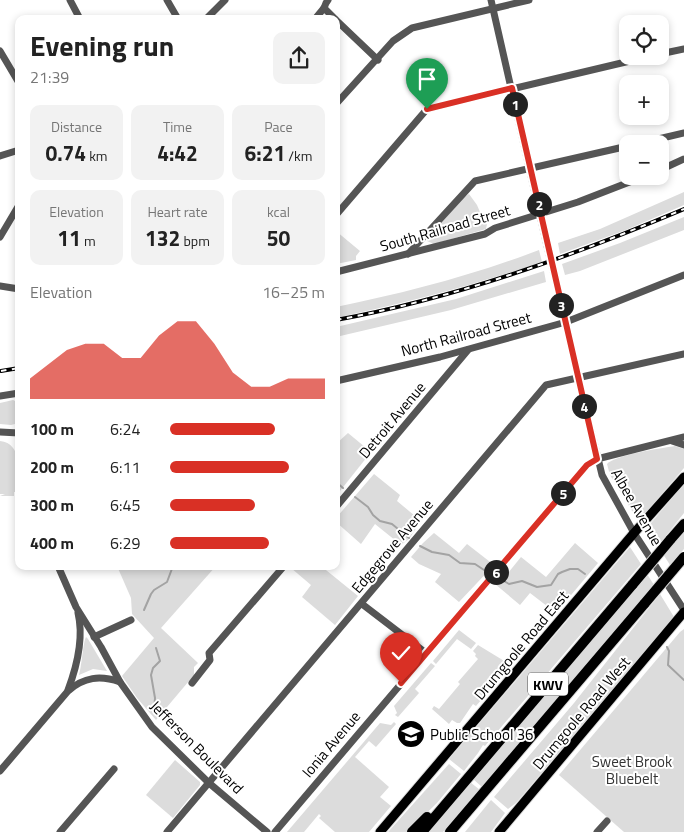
<!DOCTYPE html>
<html lang="en">
<head>
<meta charset="utf-8">
<style>
	:root { --surface:#fff; --page:#f2f2f2; --text:#222; --muted:#767676; --accent:#d93025 }
	body { margin:0; font-family:"Titillium Web",sans-serif; background:var(--page); color:var(--text); height:100vh; display:flex; flex-direction:column; font-size:19px; white-space:nowrap }
	* { box-sizing:border-box; margin:0 }
	p { font-size:16px; color:var(--muted) }
	.icon { flex:none; width:28px; height:28px; fill:none; stroke:currentColor; stroke-width:2; stroke-linecap:round; stroke-linejoin:round }
	.map { position:relative; flex:1; overflow:hidden }
	.panel { position:absolute; left:15px; top:15px; width:325px; height:555px; display:flex; flex-direction:column; background:var(--surface); border-radius:10px; box-shadow:0 2px 8px #0003 }
	.panel>* { flex:none }
	.buttons { position:absolute; left:619px; top:15px; display:grid; gap:10px }
	.buttons a { display:grid; place-items:center; width:50px; height:50px; border-radius:10px; background:var(--surface); box-shadow:0 2px 8px #0003; font-size:25px }
	.pin { position:absolute; display:grid; place-items:center; width:42px; height:42px; color:#fff; margin:-51px -21px; border-radius:50% 50% 50% 0; rotate:-45deg; box-shadow:0 0 5px #0007 }
	.pin .icon { rotate:45deg }
	.km { position:absolute; width:25px; height:25px; margin:-12px; border-radius:50%; background:#222; color:#fff; font-size:14px; line-height:25px; text-align:center }
	.round { display:grid; place-items:center; flex:none; width:52px; height:52px; border-radius:10px; background:var(--page) }
	.head { display:flex; align-items:center; justify-content:space-between; height:85px; padding:0 15px }
	h1 { font-size:28px; font-weight:700; line-height:38px }
	.stats { display:grid; grid-template-columns:repeat(3,1fr); gap:8px; height:85px; padding:5px 15px }
	.stats div { display:grid; align-content:center; border-radius:10px; background:var(--page); text-align:center }
	.stats b { font-size:21px; font-weight:700 }
	.stats small { font-size:14px; font-weight:400 }
	.stats p { font-size:14px }
	.chart { height:140px; padding:10px 15px }
	.chart p { display:flex; justify-content:space-between }
	.chart svg { width:100%; height:90px; margin-top:5px; fill:var(--accent); opacity:.7 }
	ul { padding:0 15px; list-style:none; font-size:16px }
	li { display:grid; grid-template-columns:80px 60px 1fr; align-items:center; height:38px }
	li i { height:12px; border-radius:6px; background:var(--accent) }
	.map>svg:first-child { display:block }
</style>
</head>
<body>
<div class="map">
<svg width="684" height="832" viewBox="0 0 684 832">
	<rect width="100%" height="100%" fill="#fff"/>
	<g fill="#dcdcdc">
		<path d="M684 192V205L626 230 560 254 558 243 600 229Z"/>
		<path d="M469 194 477 205 485 224H487L486 229 434 244 427 241 428 238 464 197Z"/>
		<path d="M684 217V230L580 271 565 275 562 264 620 243Z"/>
		<path d="M336 231 360 251 356 256V260L336 264Z"/>
		<path d="M539 250 542 262C475 285 406 303 336 318V307C405 293 474 275 539 250Z"/>
		<path d="M544 271 546 282 451 310 336 337V327L456 299Z"/>
		<path d="M13 400 19 403V423L11 425 0 424V403Z"/>
		<path d="M348 433 371 452 336 496V444Z"/>
		<path d="M0 441C23 443 19 475 19 492H14V496H0L5 494H0Z"/>
		<path d="M675 446 684 449V468L641 518 637 519 610 475 607 464C615 455 661 448 675 446Z"/>
		<path d="M374 474 400 495 397 501 421 521 409 539 401 545 375 524 361 544 336 522V518Z"/>
		<path d="M684 484V513L657 547 646 529Z"/>
		<path d="M684 530V549L670 565 663 554Z"/>
		<path d="M434 533 459 553 467 544 494 565 459 602 435 582 441 574 419 564 411 557 423 543Z"/>
		<path d="M575 543 598 563 556 613 530 593 520 605 495 584 502 576 508 573 521 557 546 577Z"/>
		<path d="M630 547 641 564 485 746 483 745 478 753 464 771 449 759Z"/>
		<path d="M117 566H216L161 628 198 663 194 667V675L156 720 137 698 122 676 154 638 132 614 131 598Z"/>
		<path d="M293 566H321L358 596 335 625 302 597 311 585 291 568Z"/>
		<path d="M647 574 654 585 482 787 473 779Z"/>
		<path d="M660 594 674 617 516 803 508 809 494 797 574 703Z"/>
		<path d="M684 629V832H624L559 775 680 632Z"/>
		<path d="M459 630 476 643 471 649 457 639 436 664 433 661Z"/>
		<path d="M86 637 88 639 107 671 93 669 79 675C82 665 83 642 86 637Z"/>
		<path d="M478 645 511 665 476 706 473 704 460 723H457L452 720 449 724 432 709 434 706 439 709 460 684 458 682 478 659 475 656 476 654 473 651Z"/>
		<path d="M431 663 435 666 415 689 419 693 398 717 395 715 397 713 394 706Z"/>
		<path d="M394 722 396 724 376 747 369 741 355 757 389 787 380 797 391 806 369 832H335L319 818 321 816 319 814 304 832H287L380 723 391 725Z"/>
		<path d="M175 760 200 782V785L173 818 146 795Z"/>
		<path d="M449 764 461 774 437 803 407 832H388Z"/>
		<path d="M470 782 480 790 443 832H428Z"/>
		<path d="M491 800 505 813 491 832H465Z"/>
	</g>
	<g fill="none" stroke-linecap="round" stroke-linejoin="round">
		<g stroke="#a3a3a3" stroke-width="2">
			<path d="M336 482 343 488"/>
			<path d="M355 497 368 507 373 515 380 521 392 524 409 538"/>
			<path d="M420 546 432 552 449 555 460 563 475 564 487 572"/>
			<path d="M499 578 509 584 522 581 537 587 551 585 558 574 562 572 570 569H578L585 574"/>
			<path d="M144 610 151 594 154 590 167 582 173 566"/>
			<path d="M667 647 669 651 668 665 684 680"/>
			<path d="M154 711 155 698 151 675 153 668 160 661 156 648"/>
		</g>
		<defs>
			<g id="major">
				<path d="M380 832 634 533 684 477"/>
				<path d="M499 832 684 612"/>
			</g>
			<g id="highway">
				<path d="M670 540 684 524"/>
				<path d="M412 832 427 817"/>
				<path d="M422 832 633 584"/>
				<path d="M450 832 645 603"/>
			</g>
		</defs>
		<use href="#major" stroke="#dbdbdb" stroke-width="11"/>
		<use href="#highway" stroke="#dbdbdb" stroke-width="12"/>
		<g stroke="#555" stroke-width="7">
			<path d="M70 0 80 19"/>
			<path d="M167 0 178 19"/>
			<path d="M491 0 547 246"/>
			<path d="M324 8 335 19"/>
			<path d="M206 19 225 0"/>
			<path d="M315 19 324 8 326 3 328 0"/>
			<path d="M336 20 378 60"/>
			<path d="M0 51 19 83"/>
			<path d="M660 54 684 49"/>
			<path d="M336 104 393 41 412 28 529 0"/>
			<path d="M637 144 684 133"/>
			<path d="M0 156 19 150"/>
			<path d="M660 170 684 159"/>
			<path d="M336 215 427 109 651 56"/>
			<path d="M0 237 19 205"/>
			<path d="M408 254 475 181 628 146"/>
			<path d="M336 272 485 234 495 228 578 202 645 176"/>
			<path d="M555 279 602 475 634 533 684 610"/>
			<path d="M0 286 19 289"/>
			<path d="M336 381 440 357 566 322 684 275"/>
			<path d="M0 396 19 393"/>
			<path d="M0 432 19 433"/>
			<path d="M672 441 684 445"/>
			<path d="M336 507 468 350"/>
			<path d="M58 566 76 607 101 647 120 682 152 727 209 783 267 832"/>
			<path d="M362 604 426 653"/>
			<path d="M94 637 131 620"/>
			<path d="M192 683 210 660 209 653 284 566"/>
			<path d="M68 690C77 666 84 638 78 613"/>
			<path d="M0 771 68 691C84 677 100 675 120 682"/>
			<path d="M60 832 114 769"/>
			<path d="M167 832 546 385 684 354"/>
			<path d="M275 832 587 465 597 459 684 437"/>
			<path d="M597 832 607 821"/>
		</g>
		<use href="#major" stroke="#000" stroke-width="9"/>
		<use href="#highway" stroke="#000" stroke-width="10"/>
		<defs>
			<g id="rail">
				<path d="M336 320C456 298 572 256 684 209"/>
				<path d="M1 371 19 368"/>
			</g>
		</defs>
		<use href="#rail" stroke="#000" stroke-width="4"/>
		<use href="#rail" stroke="#fff" stroke-width="2" stroke-dasharray="5.5" stroke-linecap="butt"/>
		<defs>
			<g id="highway-bridge">
				<path d="M633 584 670 540"/>
				<path d="M645 603 684 557"/>
			</g>
		</defs>
		<use href="#highway-bridge" stroke="#dbdbdb" stroke-width="12" stroke-linecap="butt"/>
		<path stroke="#555" stroke-width="7" d="M547 246 555 279"/>
		<use href="#highway-bridge" stroke="#000" stroke-width="10"/>
	</g>
	<g fill="none" stroke-linecap="round" stroke-linejoin="round">
		<defs>
			<path id="route" d="M401 683 587 465 597 459 512 88 427 109"/>
		</defs>
		<use href="#route" stroke="#fff" stroke-width="10"/>
		<use href="#route" stroke="#d93025" stroke-width="6"/>
	</g>
	<defs>
		<symbol id="school-disc" viewBox="-11 -11 22 22"><circle r="9.5" fill="#000" stroke="#fff"/><path d="M0-5L7-2L0 1L-7-2ZM-4 1L0 2.5L4 1V4Q0 6-4 4Z" fill="#fff"/></symbol>
	</defs>
	<g fill-rule="evenodd">
		<use href="#school-disc" x="395" y="718" width="32" height="32"/>
	</g>
	<g text-anchor="middle" dominant-baseline="central" stroke-width="4" stroke-linejoin="round" paint-order="stroke">
		<rect fill="#fff" stroke="#4c4c4c" stroke-width="1" x="528" y="672.5" width="40" height="23" rx="4"/>
		<g font-size="14" font-weight="bold" fill="#000">
			<text x="548" y="684">KWV</text>
		</g>
		<g font-size="15" fill="#000" stroke="#fff">
			<text transform="translate(445 228) rotate(-16)">South Railroad Street</text>
			<text transform="translate(466 334) rotate(-15)">North Railroad Street</text>
			<text transform="translate(392 420) rotate(-50)">Detroit Avenue</text>
			<text transform="translate(637 507) rotate(60)">Albee Avenue</text>
			<text transform="translate(392 546) rotate(-50)">Edgegrove Avenue</text>
			<text transform="translate(521 645) rotate(-50)">Drumgoole Road East</text>
			<text transform="translate(581 713) rotate(-50)">Drumgoole Road West</text>
			<text transform="translate(331 744) rotate(-50)">Ionia Avenue</text>
			<text transform="translate(197 747) rotate(45)">Jefferson Boulevard</text>
		</g>
		<g font-size="15" fill="#000" stroke="#fff" text-anchor="start">
			<text x="430" y="734">Public School 36</text>
		</g>
		<g font-size="15" fill="#333" stroke="#fff">
			<text x="632" y="761">Sweet Brook<tspan x="632" dy="17">Bluebelt</tspan></text>
		</g>
	</g>
</svg>
<div class="buttons">
<a><svg class="icon" aria-label="locate" viewBox="0 0 24 24"><circle cx="12" cy="12" r="6"/><path d="M12 2v4M12 18v4M2 12h4M18 12h4"/></svg></a>
<a>+</a>
<a>−</a>
</div>
<div class="pin" style="left:427px;top:109px;background:#1e9e55"><svg class="icon" aria-label="arrive" viewBox="0 0 24 24"><path d="M6 21V4h12l-3 4 3 4H6"/></svg></div>
<div class="pin" style="left:401px;top:683px;background:#d93025"><svg class="icon" aria-label="check" viewBox="0 0 24 24"><path d="M5 12l5 5 9-10"/></svg></div>
<b class="km" style="left:515px;top:104px">1</b>
<b class="km" style="left:539px;top:204px">2</b>
<b class="km" style="left:561px;top:305px">3</b>
<b class="km" style="left:584px;top:406px">4</b>
<b class="km" style="left:563px;top:493px">5</b>
<b class="km" style="left:496px;top:572px">6</b>
<section class="panel">
<div class="head"><div><h1>Evening run</h1><p>21:39</p></div><a class="round"><svg class="icon" aria-label="share" viewBox="0 0 24 24"><path d="M12 15V3M7 8l5-5 5 5M5 13v7h14v-7"/></svg></a></div>
<div class="stats">
<div><p>Distance</p><b>0.74<small> km</small></b></div>
<div><p>Time</p><b>4:42</b></div>
<div><p>Pace</p><b>6:21<small> /km</small></b></div>
</div>
<div class="stats">
<div><p>Elevation</p><b>11<small> m</small></b></div>
<div><p>Heart rate</p><b>132<small> bpm</small></b></div>
<div><p>kcal</p><b>50</b></div>
</div>
<div class="chart"><p><span>Elevation</span>16–25 m</p>
<svg viewBox="0 0 160 44" preserveAspectRatio="none"><path d="M0 44V34L10 27L20 20L30 17L40 17L50 24L60 24L70 13L80 6L90 6L100 17L110 31L120 38L130 38L140 34L150 34L160 34V44z"/></svg>
</div>
<ul>
<li><b>100 m</b>6:24<i style="width:68%"></i></li>
<li><b>200 m</b>6:11<i style="width:77%"></i></li>
<li><b>300 m</b>6:45<i style="width:55%"></i></li>
<li><b>400 m</b>6:29<i style="width:64%"></i></li>
</ul>
</section>
</div>
</body>
</html>
